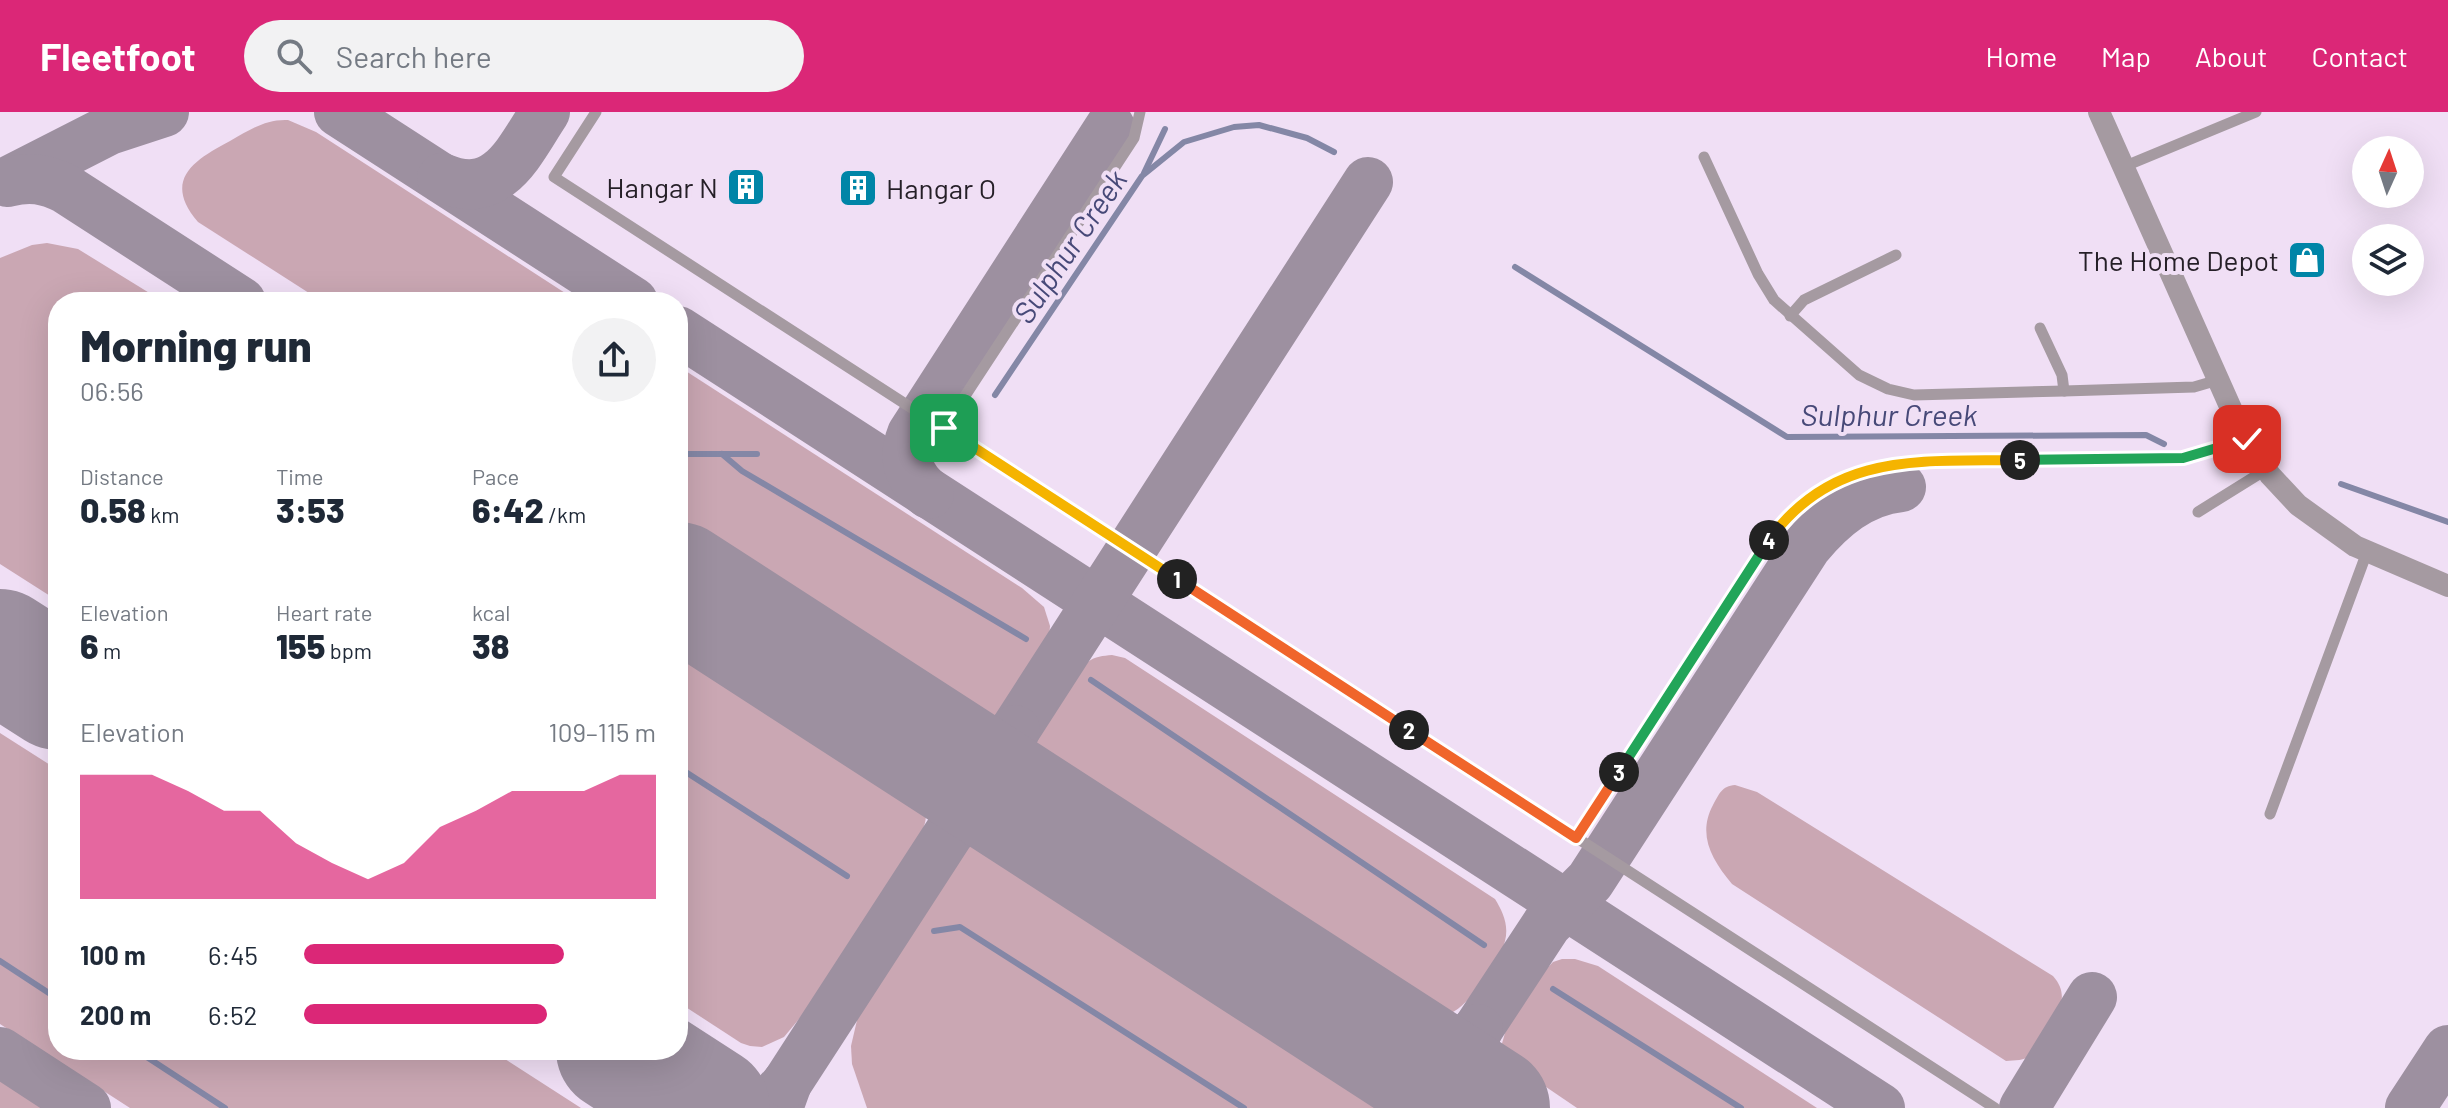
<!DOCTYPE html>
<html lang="en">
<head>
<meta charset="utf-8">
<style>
	:root { --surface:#fff; --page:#f2f2f3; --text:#1f2937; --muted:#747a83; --accent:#db2777 }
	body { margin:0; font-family:Barlow,sans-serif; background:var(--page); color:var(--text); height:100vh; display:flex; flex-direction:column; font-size:30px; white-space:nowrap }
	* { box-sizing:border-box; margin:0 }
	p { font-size:26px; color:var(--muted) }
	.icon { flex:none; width:44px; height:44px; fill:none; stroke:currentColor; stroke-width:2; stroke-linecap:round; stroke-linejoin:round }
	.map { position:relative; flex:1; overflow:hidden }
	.side { position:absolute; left:48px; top:180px; width:640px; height:768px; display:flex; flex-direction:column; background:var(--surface); border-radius:32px; box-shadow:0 8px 32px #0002 }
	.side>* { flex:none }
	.needle { width:52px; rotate:3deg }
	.buttons { position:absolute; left:2352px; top:24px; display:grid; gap:16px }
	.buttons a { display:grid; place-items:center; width:72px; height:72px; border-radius:50%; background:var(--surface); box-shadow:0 8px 32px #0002; font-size:40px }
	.pin { position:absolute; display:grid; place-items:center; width:68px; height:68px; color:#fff; margin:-34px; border-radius:16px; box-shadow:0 4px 12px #0006 }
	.km { position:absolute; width:40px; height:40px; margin:-20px; border-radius:50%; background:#222; color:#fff; font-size:22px; line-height:40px; text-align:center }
	.round { display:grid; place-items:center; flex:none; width:84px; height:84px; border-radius:42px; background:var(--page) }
	.summary { display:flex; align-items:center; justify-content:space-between; height:136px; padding:0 32px }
	h1 { font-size:44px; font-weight:800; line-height:60px }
	.metrics { display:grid; grid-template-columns:repeat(3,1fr); gap:12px; height:136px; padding:8px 32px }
	.metrics div { display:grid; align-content:center }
	.metrics b { font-size:34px; font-weight:800 }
	.metrics small { font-size:22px; font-weight:400 }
	.metrics p { font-size:22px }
	.chart { height:224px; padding:16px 32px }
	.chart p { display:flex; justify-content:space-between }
	.chart svg { width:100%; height:144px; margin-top:8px; fill:var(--accent); opacity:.7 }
	ul { padding:0 32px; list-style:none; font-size:26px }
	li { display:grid; grid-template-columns:128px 96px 1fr; align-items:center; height:60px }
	li i { height:20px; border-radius:10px; background:var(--accent) }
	header { display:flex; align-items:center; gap:48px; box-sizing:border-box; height:112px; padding:0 40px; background:var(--accent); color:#fff }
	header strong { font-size:38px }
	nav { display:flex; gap:44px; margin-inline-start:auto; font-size:28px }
	.search { width:560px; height:72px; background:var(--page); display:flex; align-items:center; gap:20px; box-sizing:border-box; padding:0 28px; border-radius:44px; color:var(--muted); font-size:30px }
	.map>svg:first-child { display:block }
</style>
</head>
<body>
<header>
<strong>Fleetfoot</strong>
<div class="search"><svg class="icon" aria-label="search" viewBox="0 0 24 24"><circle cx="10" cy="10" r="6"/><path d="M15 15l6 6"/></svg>Search here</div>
<nav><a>Home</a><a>Map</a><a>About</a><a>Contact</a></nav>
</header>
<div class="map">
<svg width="2448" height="996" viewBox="0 0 2448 996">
	<rect width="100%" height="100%" fill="#f0dff5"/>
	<g fill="#caa7b3">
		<path d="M288 8 316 20 579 190H323L198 110C162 68 194 48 230 29 250 18 265 7 288 8Z"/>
		<path d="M47 131 78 137 164 190H58V489L0 452V146L32 133Z"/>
		<path d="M678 254 1022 476 1044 495 1050 514 1049 526 998 607 980 612 678 418Z"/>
		<path d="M678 526 905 674C928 690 931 701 919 727L809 895 784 925 762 935 750 934 741 931 678 890Z"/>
		<path d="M1112 543 1125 546 1495 787C1503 800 1509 813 1505 829 1502 841 1493 852 1487 862 1470 888 1450 916 1417 900L1043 658C1037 652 1032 645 1033 636 1034 623 1077 558 1088 550 1095 544 1103 544 1112 543Z"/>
		<path d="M0 621 58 658V938H491L581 996H130L0 912Z"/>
		<path d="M1735 673 1757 680 2053 864C2071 884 2058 902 2046 922 2042 929 2038 939 2032 943 2024 949 2015 948 2006 949L1732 772C1712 748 1697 723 1713 693 1719 682 1722 674 1735 673Z"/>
		<path d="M977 729 998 734 1382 981 1392 996H867L852 952 851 934 858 904 878 866 962 738Z"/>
		<path d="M1562 847H1575L1598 854 1817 996H1577L1508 949 1501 935 1507 914 1538 866 1553 850Z"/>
		<path d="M0 965 48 996H0Z"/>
	</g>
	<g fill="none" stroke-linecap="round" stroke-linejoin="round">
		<g stroke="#8487a6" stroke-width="6">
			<path d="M1144 61 1165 17"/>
			<path d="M1515 155 1787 325 2146 323 2164 332"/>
			<path d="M995 283 1142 64 1184 30 1234 15 1259 13 1307 26 1334 40"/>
			<path d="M678 342H757"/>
			<path d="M722 342 742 359 1026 527"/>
			<path d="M2341 372 2448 410"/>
			<path d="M1091 568 1484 833"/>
			<path d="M678 655 847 764"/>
			<path d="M934 819 960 815 1244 996"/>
			<path d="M0 849 58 887"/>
			<path d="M1553 877 1741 996"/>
			<path d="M136 938 225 996"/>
		</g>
		<g stroke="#9d90a0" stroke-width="50">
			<path d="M339 0 633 190"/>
			<path d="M442 66C499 90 519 39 545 0"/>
			<path d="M9 69 109 18 164 0"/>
			<path d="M8 70C30 64 46 67 66 77L241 190"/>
			<path d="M678 219 1880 996"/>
			<path d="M929 382C909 366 902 347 912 322L1110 15"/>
			<path d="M1015 618 1368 70"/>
			<path d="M1478 917 1547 812 1590 769 1807 434C1831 405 1861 379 1901 375"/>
			<path d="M622 938C658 960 720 996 764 992 774 987 780 979 787 971L778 996"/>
			<path d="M0 940 86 996"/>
			<path d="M787 971 951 718C979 656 900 619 860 590 903 616 973 675 1015 618 986 687 1065 721 1112 753 1066 726 995 665 949 721"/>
			<path d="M1419 996C1421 941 1357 913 1317 885 1335 896 1353 907 1371 918 1410 941 1443 956 1478 917 1466 945 1471 975 1495 996"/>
			<path d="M2024 996 2092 885"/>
			<path d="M2410 996 2448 938"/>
		</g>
		<g stroke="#9d90a0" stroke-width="124">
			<path d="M678 472 1488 996"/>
			<path d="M0 539 58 576"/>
			<path d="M618 938 708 996"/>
		</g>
		<g stroke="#a59aa1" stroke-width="11">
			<path d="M596 0 554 65 1995 996"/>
			<path d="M1704 45 1758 162 1774 188 1859 263 1888 277 1914 283 2064 279 2194 275 2218 268"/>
			<path d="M2123 55 2256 0"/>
			<path d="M1790 204 1804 188 1896 143"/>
			<path d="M2040 216 2062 263 2064 279"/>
			<path d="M944 316 1134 26 1140 0"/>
			<path d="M2198 400 2267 357"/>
			<path d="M2270 702 2367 440"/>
			<path d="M1576 726 1766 432C1807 376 1853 355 1921 350L2171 348 2183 346 2247 327"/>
		</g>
		<path stroke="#a59aa1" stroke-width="22" d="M2099 0 2237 310 2270 363 2298 393 2355 434 2448 474"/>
	</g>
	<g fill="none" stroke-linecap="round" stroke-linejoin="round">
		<defs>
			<path id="split-1" d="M944 316 1177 467"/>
			<path id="split-2" d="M1177 467 1409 618"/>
			<path id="split-3" d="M1409 618 1576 726 1619 660"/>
			<path id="split-4" d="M1619 660 1769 428"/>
			<path id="split-5" d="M1769 428C1834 338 1923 350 2020 348"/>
			<path id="split-6" d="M2020 348 2183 346 2247 327"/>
		</defs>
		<use href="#split-1" stroke="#fff" stroke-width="16"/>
		<use href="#split-2" stroke="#fff" stroke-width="16"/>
		<use href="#split-3" stroke="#fff" stroke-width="16"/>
		<use href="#split-4" stroke="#fff" stroke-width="16"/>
		<use href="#split-5" stroke="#fff" stroke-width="16"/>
		<use href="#split-6" stroke="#fff" stroke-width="16"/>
		<use href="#split-1" stroke="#f5b400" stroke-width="10"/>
		<use href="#split-2" stroke="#f0652b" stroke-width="10"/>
		<use href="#split-3" stroke="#f0652b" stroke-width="10"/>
		<use href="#split-4" stroke="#22a559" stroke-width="10"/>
		<use href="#split-5" stroke="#f5b400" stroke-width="10"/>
		<use href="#split-6" stroke="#22a559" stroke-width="10"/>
	</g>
	<defs>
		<symbol id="building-square" viewBox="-11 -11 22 22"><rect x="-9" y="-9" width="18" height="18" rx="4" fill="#0085a7" stroke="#f0dff5"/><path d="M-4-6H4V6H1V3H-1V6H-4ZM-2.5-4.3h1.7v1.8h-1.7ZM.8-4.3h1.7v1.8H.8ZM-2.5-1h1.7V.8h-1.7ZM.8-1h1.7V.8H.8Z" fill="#fff"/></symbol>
		<symbol id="shop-square" viewBox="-11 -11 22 22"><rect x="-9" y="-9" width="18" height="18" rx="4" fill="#0085a7" stroke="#f0dff5"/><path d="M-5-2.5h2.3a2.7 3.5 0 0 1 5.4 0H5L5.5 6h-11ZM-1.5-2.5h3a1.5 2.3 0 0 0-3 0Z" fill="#fff"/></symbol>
	</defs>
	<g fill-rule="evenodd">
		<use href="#building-square" x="724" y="53" width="44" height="44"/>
		<use href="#building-square" x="836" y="54" width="44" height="44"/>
		<use href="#shop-square" x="2285" y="126" width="44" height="44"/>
	</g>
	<g text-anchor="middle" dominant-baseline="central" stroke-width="8" stroke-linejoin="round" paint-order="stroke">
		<g font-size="28" fill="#251f27" stroke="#f0dff5" text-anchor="end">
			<text x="718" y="75">Hangar N</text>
			<text x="886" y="76" text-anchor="start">Hangar O</text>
			<text x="2279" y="148">The Home Depot</text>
		</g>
		<g font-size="30" font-style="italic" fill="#474978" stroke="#f0dff5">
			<text transform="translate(1069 134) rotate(-56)">Sulphur Creek</text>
			<text x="1889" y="302">Sulphur Creek</text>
		</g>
	</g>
</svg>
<div class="buttons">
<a><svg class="needle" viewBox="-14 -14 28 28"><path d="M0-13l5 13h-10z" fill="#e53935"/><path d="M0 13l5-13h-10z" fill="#747a83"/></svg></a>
<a><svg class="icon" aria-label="layers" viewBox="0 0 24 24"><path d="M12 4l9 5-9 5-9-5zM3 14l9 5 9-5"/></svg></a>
</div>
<div class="pin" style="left:944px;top:316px;background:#1e9e55"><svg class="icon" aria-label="arrive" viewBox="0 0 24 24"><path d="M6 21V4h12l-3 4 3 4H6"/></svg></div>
<div class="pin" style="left:2247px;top:327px;background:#d93025"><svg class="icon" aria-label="check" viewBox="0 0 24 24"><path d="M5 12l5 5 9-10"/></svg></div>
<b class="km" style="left:1177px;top:467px">1</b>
<b class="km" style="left:1409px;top:618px">2</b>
<b class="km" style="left:1619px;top:660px">3</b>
<b class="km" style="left:1769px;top:428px">4</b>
<b class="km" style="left:2020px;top:348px">5</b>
<section class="side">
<div class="summary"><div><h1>Morning run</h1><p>06:56</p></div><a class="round"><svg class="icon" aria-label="share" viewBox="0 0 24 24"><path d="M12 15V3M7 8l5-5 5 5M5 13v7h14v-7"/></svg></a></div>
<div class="metrics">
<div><p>Distance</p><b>0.58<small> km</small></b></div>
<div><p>Time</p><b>3:53</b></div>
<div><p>Pace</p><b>6:42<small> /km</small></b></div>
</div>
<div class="metrics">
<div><p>Elevation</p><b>6<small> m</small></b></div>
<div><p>Heart rate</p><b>155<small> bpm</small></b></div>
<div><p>kcal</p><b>38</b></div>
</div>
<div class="chart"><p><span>Elevation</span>109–115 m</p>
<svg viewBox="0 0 160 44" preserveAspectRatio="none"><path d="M0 44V6L10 6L20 6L30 11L40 17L50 17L60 27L70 33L80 38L90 33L100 22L110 17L120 11L130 11L140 11L150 6L160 6V44z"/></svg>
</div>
<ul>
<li><b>100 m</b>6:45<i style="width:74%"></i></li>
<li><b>200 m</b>6:52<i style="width:69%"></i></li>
</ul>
</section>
</div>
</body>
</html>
